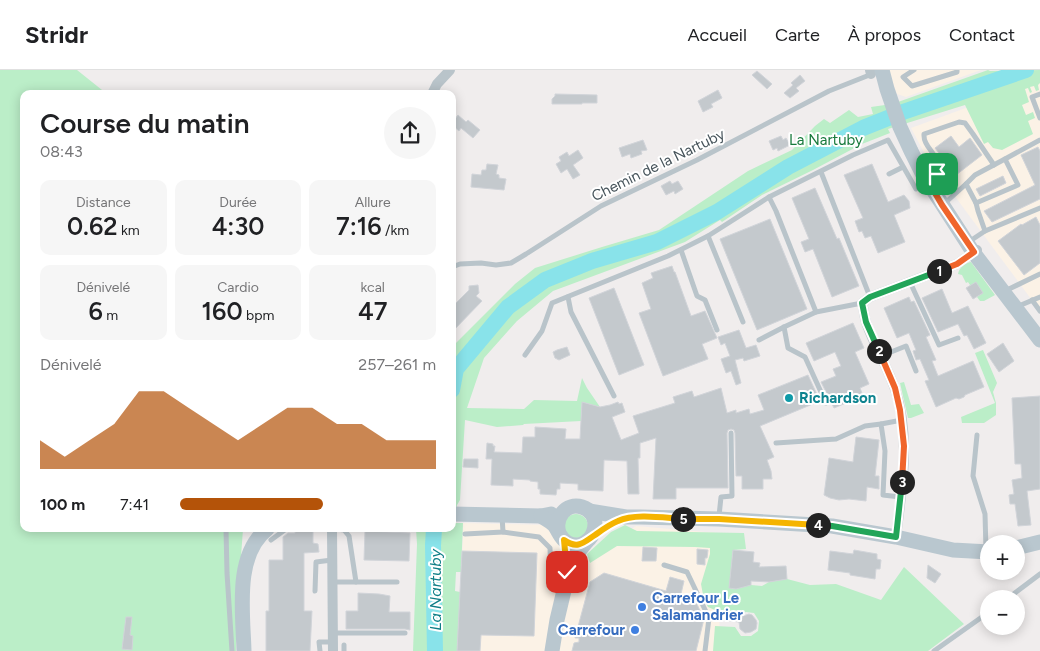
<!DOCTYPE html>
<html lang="fr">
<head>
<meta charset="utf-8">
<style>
	:root { --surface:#fff; --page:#f6f6f6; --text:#202124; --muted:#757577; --line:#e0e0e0; --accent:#b45309 }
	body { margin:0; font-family:Figtree,sans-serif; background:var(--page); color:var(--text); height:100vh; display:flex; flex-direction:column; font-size:19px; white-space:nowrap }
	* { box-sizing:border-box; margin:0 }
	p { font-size:16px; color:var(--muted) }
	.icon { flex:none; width:28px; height:28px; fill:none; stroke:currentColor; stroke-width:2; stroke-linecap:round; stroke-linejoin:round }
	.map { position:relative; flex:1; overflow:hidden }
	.sheet { position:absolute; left:20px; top:20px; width:436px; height:442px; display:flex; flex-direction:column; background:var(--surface); border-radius:10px; box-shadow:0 2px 12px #0003 }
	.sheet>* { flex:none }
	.tools { position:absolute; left:980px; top:465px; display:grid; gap:10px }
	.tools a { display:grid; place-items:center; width:45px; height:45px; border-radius:50%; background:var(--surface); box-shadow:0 2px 12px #0003; font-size:25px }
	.pin { position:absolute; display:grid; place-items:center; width:42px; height:42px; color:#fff; margin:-21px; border-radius:10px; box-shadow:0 2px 8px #0006 }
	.km { position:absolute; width:25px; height:25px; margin:-12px; border-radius:50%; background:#222; color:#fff; font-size:14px; line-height:25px; text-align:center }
	.round { display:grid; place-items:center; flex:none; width:52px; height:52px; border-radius:26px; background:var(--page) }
	.overview { display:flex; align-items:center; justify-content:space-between; height:85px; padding:0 20px }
	h1 { font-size:28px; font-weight:600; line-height:38px }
	.metrics { display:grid; grid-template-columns:repeat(3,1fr); gap:8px; height:85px; padding:5px 20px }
	.metrics div { display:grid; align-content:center; border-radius:10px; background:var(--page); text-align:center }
	.metrics b { font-size:25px; font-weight:600 }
	.metrics small { font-size:14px; font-weight:400 }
	.metrics p { font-size:14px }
	.chart { height:140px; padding:10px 20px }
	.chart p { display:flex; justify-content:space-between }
	.chart svg { width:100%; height:90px; margin-top:5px; fill:var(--accent); opacity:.7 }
	ul { padding:0 20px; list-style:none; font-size:16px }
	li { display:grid; grid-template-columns:80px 60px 1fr; align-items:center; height:38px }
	li i { height:12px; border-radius:6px; background:var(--accent) }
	header { display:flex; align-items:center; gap:30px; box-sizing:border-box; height:70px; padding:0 25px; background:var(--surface); border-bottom:1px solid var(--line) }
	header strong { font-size:24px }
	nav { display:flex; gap:28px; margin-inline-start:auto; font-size:18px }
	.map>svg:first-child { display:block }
</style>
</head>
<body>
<header>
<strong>Stridr</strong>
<nav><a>Accueil</a><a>Carte</a><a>À propos</a><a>Contact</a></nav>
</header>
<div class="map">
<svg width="1040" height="581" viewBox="0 0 1040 581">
	<rect width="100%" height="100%" fill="#f0eded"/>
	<g fill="#fbf2e6">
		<path d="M887 0H981L906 27 897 24Z"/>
		<path d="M1040 11V241L928 90 911 58Z"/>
		<path d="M463 453 546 455 561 477 588 489 636 456 717 463 720 572 718 581H460Z"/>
	</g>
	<g fill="#bbeec8">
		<path d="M0 0H77L107 24H24V459H243L236 555V581H0Z"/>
		<path d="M988 0 990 1 1040 0V13L1038 15 1039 20 1036 21 1034 16 1030 17 1032 22 1030 23 1028 18 1025 19 1029 32 1022 35 1026 45 1033 42 1035 48 1028 51 1033 64 1002 80 993 78 988 72 984 74 965 35 888 59 890 63 862 74 813 100 762 125 722 152 720 150 685 172 553 221 517 251 484 288 467 338 524 339 534 330 577 331 582 308 587 318 600 337 582 332 581 351 524 354 523 355 497 357 465 350 460 430 457 435 454 453H463L461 502H456L455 521 460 522 457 581H413L417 474 416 459H452L453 276 515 214 535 198 602 177 659 160 748 101 792 80 815 56 824 49 830 53 849 40 858 47 873 44 871 37 885 35 898 32Z"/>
		<path d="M971 192 995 225 984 231H980L977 227 982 223 970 215 968 212 966 213 962 205 958 204C959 198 965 193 971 192Z"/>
		<path d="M983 280 997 313 993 322 996 333V345L984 353H962L961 347 995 333 975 283Z"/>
		<path d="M904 312 911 335 919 334 924 343 911 348H908L900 313Z"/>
		<circle cx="576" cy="456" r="12"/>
		<path d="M625 455 637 461 744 463 746 479 733 480 729 518 751 515 762 516 769 512 787 509 810 515 836 514 881 530 904 497 964 554 928 581H713L715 556 735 557 741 566H751L758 561 759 551 754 543 746 542 731 548 723 541 715 540 708 537 704 530 701 514 710 484V478L695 477 617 476 590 493 587 484 611 462Z"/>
	</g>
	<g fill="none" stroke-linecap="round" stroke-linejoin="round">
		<g stroke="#89e3ea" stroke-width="16">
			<path d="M452 320 456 299 508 237 545 210 592 191 657 172 717 142 788 97 863 58 903 42 1026 0"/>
			<path d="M434 459 433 475 435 581"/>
		</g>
	</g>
	<g fill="#c4c9cd" stroke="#d1d4d9">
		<path d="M757 1 772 14 767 19 752 5Z"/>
		<path d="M800 5 805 11 796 18 799 21 790 28 784 23 793 15 791 13Z"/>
		<path d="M718 20 722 28 711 34 713 37 703 42 698 31Z"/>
		<path d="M555 24 597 25V33H582V34H552V29L555 26Z"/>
		<path d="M458 45 466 52 468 50 480 60 473 68 461 58 459 61 452 55V53Z"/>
		<path d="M781 66 783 70 786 68 790 75 778 81 777 78 773 80 769 71Z"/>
		<path d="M951 66 959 77 970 68 982 85 956 105 935 78Z"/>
		<path d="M643 70 647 80 641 81 642 84 631 88 630 84 622 87 619 78Z"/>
		<path d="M1038 77 1040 81V129L992 152 984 141 1035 115 1021 85Z"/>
		<path d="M578 80 583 88 573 95 580 105 573 109 567 99 561 103 556 94 561 91 559 87 567 82 569 86Z"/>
		<path d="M487 94 498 95 496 104 499 105V108L506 109 504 120 471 117 472 104 481 105 482 100H486Z"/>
		<path d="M872 94 888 132 904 125 909 131 910 138 894 145 905 172 878 183 871 166 865 168 862 161 859 162 855 151 863 148 844 105Z"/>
		<path d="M1003 106 1006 113 980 126 976 119Z"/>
		<path d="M670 111 672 114 678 111 683 119 675 124 674 121 666 125 661 116Z"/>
		<path d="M815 118 837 169 839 168 859 216 832 227 813 179 805 182 801 172 809 169 792 128Z"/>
		<path d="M1036 147 1040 155V193L1024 205 998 171 1021 154 1022 155Z"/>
		<path d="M770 149 807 239 757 260 720 169Z"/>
		<path d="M672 196 674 202H675L691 246 705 241 717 268 702 274 708 289 663 306 639 243 651 239 642 213 653 208 651 203Z"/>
		<path d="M976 212 983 223 973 229 966 218Z"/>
		<path d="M478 215 479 223 476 226 482 231 452 262V237L469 220V216Z"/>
		<path d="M614 218 644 295 619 305 589 228Z"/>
		<path d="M942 219 952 243 968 236 986 273 974 279 967 265 964 266 958 254 938 262 922 228Z"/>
		<path d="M909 227 911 232 914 231 930 265 926 267 936 290 932 291 938 306 973 291 984 317 965 325 964 327 959 329 956 328 936 337 925 311 929 310 920 289 916 290 913 281 916 280 909 263 897 268 884 238Z"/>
		<path d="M853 253 864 278 855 282 869 314 860 318 863 326 834 338 821 312 836 306 833 299 841 296 835 282 814 291 806 273Z"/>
		<path d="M739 260 746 278 756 275 760 286 744 291 743 288 735 290 741 313 736 315 731 301 726 303 721 289 730 286 725 273 721 275 718 267Z"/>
		<path d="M1003 273 1014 291 999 302 987 284Z"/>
		<path d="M567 277 570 285 559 290 555 288 553 282 557 280Z"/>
		<path d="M808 305 820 331 760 356 774 387 767 390 771 401 772 409H763V419H742V406H736L735 363 734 360 731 359 728 360 727 363 728 418H676V429H653L656 368 640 373V388H638L639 424H628L627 391 604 390 603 421 578 420V414L560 413V419H557L556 425 540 424V419H538V412L530 411V410L513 409V416L491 415 492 389H486L487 373 493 374V376H495L494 382 522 383 523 367H535V357L566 359 565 369H580L582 332 600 337 610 335 618 332 619 334 622 333 625 342 612 347 621 370 639 363 633 346 675 333 673 327 692 321 694 327 721 318 727 343 736 340V343L749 339 750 344 764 340 758 325Z"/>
		<path d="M1040 326V419L1027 421 1031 455 1018 456 1015 434H1010L1009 425 1014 424 1012 410 1022 408 1021 394H1015L1012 328Z"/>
		<path d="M856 367 879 370 875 406H879V419L867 417 866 431 849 429 839 430 830 428 824 425 829 388 853 392Z"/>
		<path d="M464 389H478V398L463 397Z"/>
		<path d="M295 459H313V473L318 474 319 482 304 483V541H312L310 581H266V541H269V490H283V467L288 463H295Z"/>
		<path d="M365 461 410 463 409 491 364 490Z"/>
		<path d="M643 477 657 478 656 491H642Z"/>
		<path d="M697 479 708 480 707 488H705V495L697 494Z"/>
		<path d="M733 480 754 482 753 492 760 493 759 497 786 496 787 509 769 512 751 511V515L736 519 729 518Z"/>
		<path d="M854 480 877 484V489L881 490 880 499H876L875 509 850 505V503L828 500 830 481 853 484Z"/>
		<path d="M462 481 537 483 534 566 481 565 480 581H457Z"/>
		<path d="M928 495 941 504 935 513 927 508Z"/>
		<path d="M604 503 666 521 670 507 684 511 681 524 694 528 704 549 696 581H572L574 573 579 572V568H575L590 512Z"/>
		<path d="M358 523 379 524 390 526 389 542H410V560L405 559H346V541H358Z"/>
		<path d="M715 540 723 541V543L739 552 743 546 749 544 752 545 756 550 757 553 756 559 751 562 745 563 740 559 739 552 714 549Z"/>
		<path d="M126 547H132L130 565 133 566 132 580 122 579Z"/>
	</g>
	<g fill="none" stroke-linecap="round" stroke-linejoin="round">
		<g stroke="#b9c4ca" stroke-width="5">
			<path d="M914 0 903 7 912 16 957 2V0"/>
			<path d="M1040 24 1032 27 1040 48"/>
			<path d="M1005 89 1040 70"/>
			<path d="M821 102 870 227"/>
			<path d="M889 104 903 97"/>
			<path d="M966 114 975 105 1005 89 1018 115 976 133"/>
			<path d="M769 127 776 141 816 242"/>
			<path d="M945 133 966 114 976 133 978 141 985 161"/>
			<path d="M708 166 743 252"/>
			<path d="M970 171 985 161 1040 138"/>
			<path d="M681 180 697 226 705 230 717 260"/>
			<path d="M452 197 460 194 481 193 496 195 511 193 526 184 601 136 697 90 829 21 872 4"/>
			<path d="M910 212 939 275 958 268"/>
			<path d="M1009 219 1040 204"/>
			<path d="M568 227 571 242 614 326"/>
			<path d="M1032 230 1040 241"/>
			<path d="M1021 235 1040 227"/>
			<path d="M784 257 788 278 805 287 826 333"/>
			<path d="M759 270 784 257 816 242 862 233"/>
			<path d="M525 285 542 261 552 233 668 186 708 166 769 127 853 85 888 70 916 119 939 102C940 84 923 78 924 64L959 52 965 53 973 64 994 95"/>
			<path d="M881 286 906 276 916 301"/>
			<path d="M977 365 973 406 985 444 986 480"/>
			<path d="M776 373 836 369 865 356 881 354"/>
			<path d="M900 427 883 425 885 381 881 354 902 350"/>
			<path d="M719 446 721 427 732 426 731 363"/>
			<path d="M226 459 227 503 232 581"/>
			<path d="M323 459H324"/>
			<path d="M337 459 344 460 349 466 356 512"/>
			<path d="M503 462 539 467 550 478 551 513 563 512"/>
			<path d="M465 464 503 462 502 446"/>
			<path d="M271 470 286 459"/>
			<path d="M664 495 687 502 709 548 705 581"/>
			<path d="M333 512H397"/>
			<path d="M315 521 316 492 332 490"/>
			<path d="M1007 529 1040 504"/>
			<path d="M333 563H405"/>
			<path d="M344 575V581"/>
			<path d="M320 581 319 572H333"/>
			<path d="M934 581 989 542"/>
		</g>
		<g stroke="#b9c4ca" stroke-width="10">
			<path d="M870 0 871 4"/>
			<path d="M432 24 437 14 450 0"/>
			<path d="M332 459 333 581"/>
			<path d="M896 467C902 418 911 367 895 319 887 296 874 275 866 252 864 246 864 239 862 233L870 227 957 194 977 180"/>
		</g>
		<g stroke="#b9c7cf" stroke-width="15">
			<path d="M882 0 887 19 900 57 911 81 922 103 973 182 1040 270"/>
			<path d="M589 441 626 447H640L719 449 832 456 896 467 953 480 989 482"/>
			<path d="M452 444 541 446 551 444"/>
			<path d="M541 446C545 449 550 451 554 455 559 461 560 469 568 473 592 484 607 445 582 437 566 432 554 448 559 463"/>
			<path d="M1016 478 1040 472"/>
			<path d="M244 581C243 543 234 485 267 459"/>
			<path d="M552 581 557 550 566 512 579 481 587 471"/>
		</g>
	</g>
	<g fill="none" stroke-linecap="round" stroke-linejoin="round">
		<defs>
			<path id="split-1" d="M937 104 928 111 942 135 974 182 957 194 939 201"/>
			<path id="split-2" d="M879 281 866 252 862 233 870 227 939 201"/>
			<path id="split-3" d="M879 281 895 318 900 340 904 376 902 412"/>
			<path id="split-4" d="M818 455 832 456 896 467 902 412"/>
			<path id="split-5" d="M683 449H719L818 455"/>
			<path id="split-6" d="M567 502 564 470C578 480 584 472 595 465 602 460 610 454 618 451 635 443 665 448 683 449"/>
		</defs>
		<use href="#split-1" stroke="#fff" stroke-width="10"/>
		<use href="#split-2" stroke="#fff" stroke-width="10"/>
		<use href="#split-3" stroke="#fff" stroke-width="10"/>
		<use href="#split-4" stroke="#fff" stroke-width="10"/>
		<use href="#split-5" stroke="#fff" stroke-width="10"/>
		<use href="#split-6" stroke="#fff" stroke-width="10"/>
		<use href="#split-1" stroke="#f0652b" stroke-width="6"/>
		<use href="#split-2" stroke="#22a559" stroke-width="6"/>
		<use href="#split-3" stroke="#f0652b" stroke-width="6"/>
		<use href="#split-4" stroke="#22a559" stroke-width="6"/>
		<use href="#split-5" stroke="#f5b400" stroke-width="6"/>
		<use href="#split-6" stroke="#f5b400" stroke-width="6"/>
	</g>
	<circle fill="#0f9aa8" stroke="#fff" stroke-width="2" cx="789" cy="328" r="5"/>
	<g fill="#3f7fe0" stroke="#fff" stroke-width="2">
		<circle cx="642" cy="537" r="5"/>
		<circle cx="635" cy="560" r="5"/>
	</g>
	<g text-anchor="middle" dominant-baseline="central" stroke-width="4" stroke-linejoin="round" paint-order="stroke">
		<g font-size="15" fill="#187a3c" stroke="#fff">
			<text x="826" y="70">La Nartuby</text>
		</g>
		<g font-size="15" fill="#46535a" stroke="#fff">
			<text transform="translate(658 95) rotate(-26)">Chemin de la Nartuby</text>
		</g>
		<g font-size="15" font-weight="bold" fill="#0d838f" stroke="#fff" text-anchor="start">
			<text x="799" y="328">Richardson</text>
		</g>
		<g font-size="15" font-weight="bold" fill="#366cbe" stroke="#fff" text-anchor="start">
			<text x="652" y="528">Carrefour Le<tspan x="652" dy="17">Salamandrier</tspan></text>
			<text x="625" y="560" text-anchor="end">Carrefour</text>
		</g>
		<g font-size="16" font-style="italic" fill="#0f7e87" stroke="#fff">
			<text transform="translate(435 520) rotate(-90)">La Nartuby</text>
		</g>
	</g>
</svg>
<div class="tools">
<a>+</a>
<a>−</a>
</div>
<div class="pin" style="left:937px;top:104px;background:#1e9e55"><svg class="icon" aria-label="arrive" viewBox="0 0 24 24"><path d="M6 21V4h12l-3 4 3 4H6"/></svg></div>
<div class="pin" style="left:567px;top:502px;background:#d93025"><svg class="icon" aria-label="check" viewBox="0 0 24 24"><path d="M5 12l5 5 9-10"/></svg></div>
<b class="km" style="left:939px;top:201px">1</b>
<b class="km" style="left:879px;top:281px">2</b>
<b class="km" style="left:902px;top:412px">3</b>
<b class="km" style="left:818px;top:455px">4</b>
<b class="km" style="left:683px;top:449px">5</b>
<section class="sheet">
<div class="overview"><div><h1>Course du matin</h1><p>08:43</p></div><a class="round"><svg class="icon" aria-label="share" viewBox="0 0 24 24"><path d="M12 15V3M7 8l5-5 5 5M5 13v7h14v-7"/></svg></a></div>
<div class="metrics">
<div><p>Distance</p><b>0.62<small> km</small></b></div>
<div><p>Durée</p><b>4:30</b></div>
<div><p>Allure</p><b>7:16<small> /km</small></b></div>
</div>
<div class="metrics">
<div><p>Dénivelé</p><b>6<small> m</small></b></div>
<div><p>Cardio</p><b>160<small> bpm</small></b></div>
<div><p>kcal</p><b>47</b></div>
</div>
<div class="chart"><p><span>Dénivelé</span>257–261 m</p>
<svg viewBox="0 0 160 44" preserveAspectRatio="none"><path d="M0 44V30L10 38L20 30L30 22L40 6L50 6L60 14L70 22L80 30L90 22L100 14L110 14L120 22L130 22L140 30L150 30L160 30V44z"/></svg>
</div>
<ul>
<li><b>100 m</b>7:41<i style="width:56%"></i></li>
</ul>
</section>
</div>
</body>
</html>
